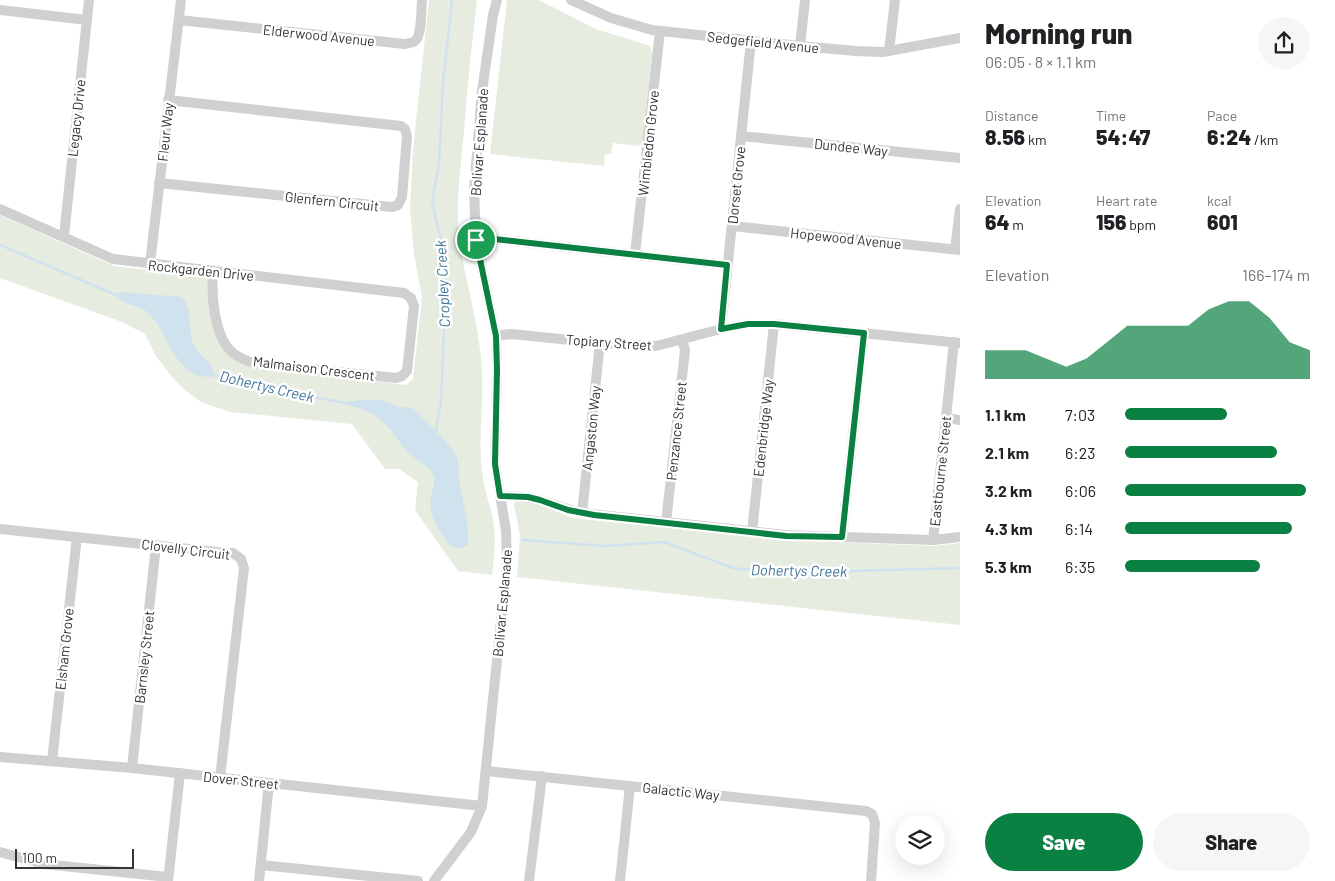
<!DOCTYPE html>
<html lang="en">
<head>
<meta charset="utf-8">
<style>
	:root { --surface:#fff; --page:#f6f6f6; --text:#202124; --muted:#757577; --accent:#0b8043 }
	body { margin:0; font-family:Barlow,sans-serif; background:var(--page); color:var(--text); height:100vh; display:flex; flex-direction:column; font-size:19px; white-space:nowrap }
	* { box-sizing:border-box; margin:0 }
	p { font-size:16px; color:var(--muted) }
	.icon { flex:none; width:28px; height:28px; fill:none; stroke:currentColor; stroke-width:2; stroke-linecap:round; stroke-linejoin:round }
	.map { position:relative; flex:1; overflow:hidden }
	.sheet { display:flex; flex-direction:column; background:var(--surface); width:375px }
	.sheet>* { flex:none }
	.fabs { position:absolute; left:895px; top:815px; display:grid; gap:10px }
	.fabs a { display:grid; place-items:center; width:50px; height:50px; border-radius:50%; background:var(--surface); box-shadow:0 5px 20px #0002; font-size:25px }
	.scale { position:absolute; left:15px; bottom:12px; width:119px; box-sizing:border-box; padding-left:5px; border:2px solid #333; border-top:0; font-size:14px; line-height:18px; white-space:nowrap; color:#333; -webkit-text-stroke:4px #fff; paint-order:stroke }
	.pin { position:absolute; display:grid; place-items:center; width:42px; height:42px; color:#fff; margin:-21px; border:2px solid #fff; border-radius:50%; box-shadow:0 1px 5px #0007 }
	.round { display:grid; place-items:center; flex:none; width:52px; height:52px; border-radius:26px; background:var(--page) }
	.head { display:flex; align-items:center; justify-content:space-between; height:85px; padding:0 25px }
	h1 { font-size:28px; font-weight:800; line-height:38px }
	.metrics { display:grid; grid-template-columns:repeat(3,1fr); gap:8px; height:85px; padding:5px 25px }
	.metrics div { display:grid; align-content:center }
	.metrics b { font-size:21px; font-weight:800 }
	.metrics small { font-size:14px; font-weight:400 }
	.metrics p { font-size:14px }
	.chart { height:140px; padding:10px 25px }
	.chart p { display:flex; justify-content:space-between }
	.chart svg { width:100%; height:90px; margin-top:5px; fill:var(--accent); opacity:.7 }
	.cta { display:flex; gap:10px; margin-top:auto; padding:10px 25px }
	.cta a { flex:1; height:58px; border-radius:30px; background:var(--accent); color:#fff; font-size:20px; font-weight:800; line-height:58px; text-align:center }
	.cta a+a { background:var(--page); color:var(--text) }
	ul { padding:0 25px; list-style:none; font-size:16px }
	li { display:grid; grid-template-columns:80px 60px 1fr; align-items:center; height:38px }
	li i { height:12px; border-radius:6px; background:var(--accent) }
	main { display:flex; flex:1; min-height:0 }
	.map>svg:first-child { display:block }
</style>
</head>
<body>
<main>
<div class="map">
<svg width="960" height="881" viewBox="0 0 960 881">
	<rect width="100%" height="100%" fill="#fff"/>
	<g fill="#e6ecdf">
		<path d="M429 0H477C472 44 467 88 464 132 461 162 457 192 458 222 461 273 480 321 482 372 484 407 477 442 483 478 485 494 492 509 494 526 496 542 494 558 492 575L458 571 415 510 418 482 399 469H385L352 424 230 412 201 402 185 390 172 377 156 356 145 334 122 322 0 278V215L114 266 202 276 207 280C213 317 213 355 254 368L406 385 413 379 422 297 414 254 410 210 413 150Z"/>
		<path d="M507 0H539L596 29 648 45 651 48 652 55 643 142 639 146 613 143 611 154H605L604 166 490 154Z"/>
		<path d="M516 501 537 503 572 518 786 540 933 546 960 543V625L517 577 520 536 514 504Z"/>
	</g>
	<g fill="#cfe2ee">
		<path d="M122 292 182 297C193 312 188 324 192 340 195 354 214 362 215 376 174 383 171 333 147 312 138 303 121 307 115 294Z"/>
		<path d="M361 400H380L400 407 413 408C425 421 446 439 455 453 460 462 458 471 459 480 462 503 470 521 468 545L461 548 452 547C440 534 427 515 431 496 432 490 435 484 434 477 433 469 419 462 413 457 400 446 393 429 380 419 369 410 355 407 341 403Z"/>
	</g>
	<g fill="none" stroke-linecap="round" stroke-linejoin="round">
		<g stroke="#cfe2ee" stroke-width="2.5">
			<path d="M0 245 116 295"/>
			<path d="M214 375 233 381 345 403"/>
			<path d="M435 435 441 401 445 308 443 249 432 202 439 164 443 82 452 0"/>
			<path d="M523 540 605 546 664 542 733 568 776 573 960 568"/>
		</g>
		<g stroke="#d0d0d0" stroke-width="10">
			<path d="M571 0 611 18 652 30 800 46 856 51 883 52 960 38"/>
			<path d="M0 10 87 20"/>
			<path d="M179 20 405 44C409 43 414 43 416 40 422 33 421 9 422 0"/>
			<path d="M800 46 805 0"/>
			<path d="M889 51 895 0"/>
			<path d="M741 136 960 158"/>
			<path d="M159 183 392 207 398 205 402 197 407 136 405 129 401 126 168 100"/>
			<path d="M0 209 113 259 404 293 411 298 414 306 407 371 402 376 396 378 253 363C246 360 238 358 232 352 214 336 211 294 213 271"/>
			<path d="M732 226 960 250"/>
			<path d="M64 236 89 0"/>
			<path d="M476 240 494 239 727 265"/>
			<path d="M955 249 960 209"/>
			<path d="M635 254 660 31"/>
			<path d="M150 264 181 0"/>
			<path d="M721 329 751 41"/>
			<path d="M496 336 511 334 600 343 656 346 721 329 748 324H774L960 343"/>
			<path d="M946 418 960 420"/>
			<path d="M500 496C513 496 527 496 540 500 554 504 567 510 582 513L786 535 933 540 960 537"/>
			<path d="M582 513 600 343"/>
			<path d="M666 523 685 350 682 340"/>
			<path d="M0 529 227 553H233L241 559 244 568 220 778"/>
			<path d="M752 532 774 324"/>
			<path d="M842 537 864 333"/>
			<path d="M933 540 954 342"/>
			<path d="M0 757 132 768 482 806"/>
			<path d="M52 761 77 537"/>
			<path d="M132 768 156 545"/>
			<path d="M486 771 866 811 872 814 875 823 871 881"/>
			<path d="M0 852 44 864 168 877"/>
			<path d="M261 865 418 881"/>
			<path d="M168 881 180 773"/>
			<path d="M259 881 269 783"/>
			<path d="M434 881 471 832 482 806 507 563 506 531 495 464 497 370 496 336 476 240 474 190 482 91 493 15 497 0"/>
			<path d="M529 881 542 776"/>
			<path d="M620 881 630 786"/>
		</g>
	</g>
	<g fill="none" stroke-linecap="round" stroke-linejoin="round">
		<defs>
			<path id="route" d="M494 239 727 265 721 329 748 324H774L864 333 842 537 786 536 594 515 568 510 540 500 528 497 500 496 495 464 497 370 496 336 476 240Z"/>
		</defs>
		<use href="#route" stroke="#fff" stroke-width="10"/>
		<use href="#route" stroke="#0b8043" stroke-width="6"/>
	</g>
	<g text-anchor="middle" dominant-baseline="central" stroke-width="5" stroke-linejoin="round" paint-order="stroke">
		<g font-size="14" fill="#333" stroke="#fff">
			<text transform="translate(319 35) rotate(6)">Elderwood Avenue</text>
			<text transform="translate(763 42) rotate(6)">Sedgefield Avenue</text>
			<text transform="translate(76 118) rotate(-84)">Legacy Drive</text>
			<text transform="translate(165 132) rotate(-84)">Fleur Way</text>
			<text transform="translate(479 142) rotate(-86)">Bolivar Esplanade</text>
			<text transform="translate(648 143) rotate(-84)">Wimbledon Grove</text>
			<text transform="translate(851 147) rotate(6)">Dundee Way</text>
			<text transform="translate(736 185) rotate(-84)">Dorset Grove</text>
			<text transform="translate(332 201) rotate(6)">Glenfern Circuit</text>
			<text transform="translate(846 238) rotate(6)">Hopewood Avenue</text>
			<text transform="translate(201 270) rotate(6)">Rockgarden Drive</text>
			<text transform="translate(609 342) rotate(4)">Topiary Street</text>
			<text transform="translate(314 368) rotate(7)">Malmaison Crescent</text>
			<text transform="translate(591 428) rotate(-84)">Angaston Way</text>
			<text transform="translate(763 428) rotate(-84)">Edenbridge Way</text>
			<text transform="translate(676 431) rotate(-84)">Penzance Street</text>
			<text transform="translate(940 471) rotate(-84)">Eastbourne Street</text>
			<text transform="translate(186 549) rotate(7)">Clovelly Circuit</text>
			<text transform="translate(502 603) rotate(-85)">Bolivar Esplanade</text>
			<text transform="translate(64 649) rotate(-84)">Elsham Grove</text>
			<text transform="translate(144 657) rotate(-84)">Barnsley Street</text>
			<text transform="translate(241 780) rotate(6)">Dover Street</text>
			<text transform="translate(681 791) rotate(6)">Galactic Way</text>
		</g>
		<g font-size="15" font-style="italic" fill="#3f7597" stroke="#fff">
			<text transform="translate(442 284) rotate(-93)">Cropley Creek</text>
			<text transform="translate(267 386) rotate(13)">Dohertys Creek</text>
			<text transform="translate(799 570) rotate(1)">Dohertys Creek</text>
		</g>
	</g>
</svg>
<div class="fabs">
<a><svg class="icon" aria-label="layers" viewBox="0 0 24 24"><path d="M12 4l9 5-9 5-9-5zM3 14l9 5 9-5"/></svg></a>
</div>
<div class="scale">100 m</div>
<div class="pin" style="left:476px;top:240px;background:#1e9e55"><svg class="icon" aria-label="arrive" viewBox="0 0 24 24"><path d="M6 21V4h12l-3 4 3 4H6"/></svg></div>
</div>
<section class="sheet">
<div class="head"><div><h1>Morning run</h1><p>06:05 · 8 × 1.1 km</p></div><a class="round"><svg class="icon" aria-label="share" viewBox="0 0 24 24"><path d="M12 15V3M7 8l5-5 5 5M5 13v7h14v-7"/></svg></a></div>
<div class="metrics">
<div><p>Distance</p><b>8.56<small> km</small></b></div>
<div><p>Time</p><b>54:47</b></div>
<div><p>Pace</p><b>6:24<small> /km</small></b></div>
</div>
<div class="metrics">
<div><p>Elevation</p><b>64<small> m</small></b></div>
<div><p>Heart rate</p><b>156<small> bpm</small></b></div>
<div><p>kcal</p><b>601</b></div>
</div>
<div class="chart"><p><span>Elevation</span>166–174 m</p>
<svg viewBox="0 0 160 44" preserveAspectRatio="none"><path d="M0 44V30L10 30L20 30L30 34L40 38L50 34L60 26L70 18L80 18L90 18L100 18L110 10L120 6L130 6L140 14L150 26L160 30V44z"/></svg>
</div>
<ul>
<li><b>1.1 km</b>7:03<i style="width:55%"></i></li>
<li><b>2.1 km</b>6:23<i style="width:82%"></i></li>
<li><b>3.2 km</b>6:06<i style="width:98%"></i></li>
<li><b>4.3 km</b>6:14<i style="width:90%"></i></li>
<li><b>5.3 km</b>6:35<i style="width:73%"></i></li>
</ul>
<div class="cta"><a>Save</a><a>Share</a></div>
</section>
</main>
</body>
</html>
